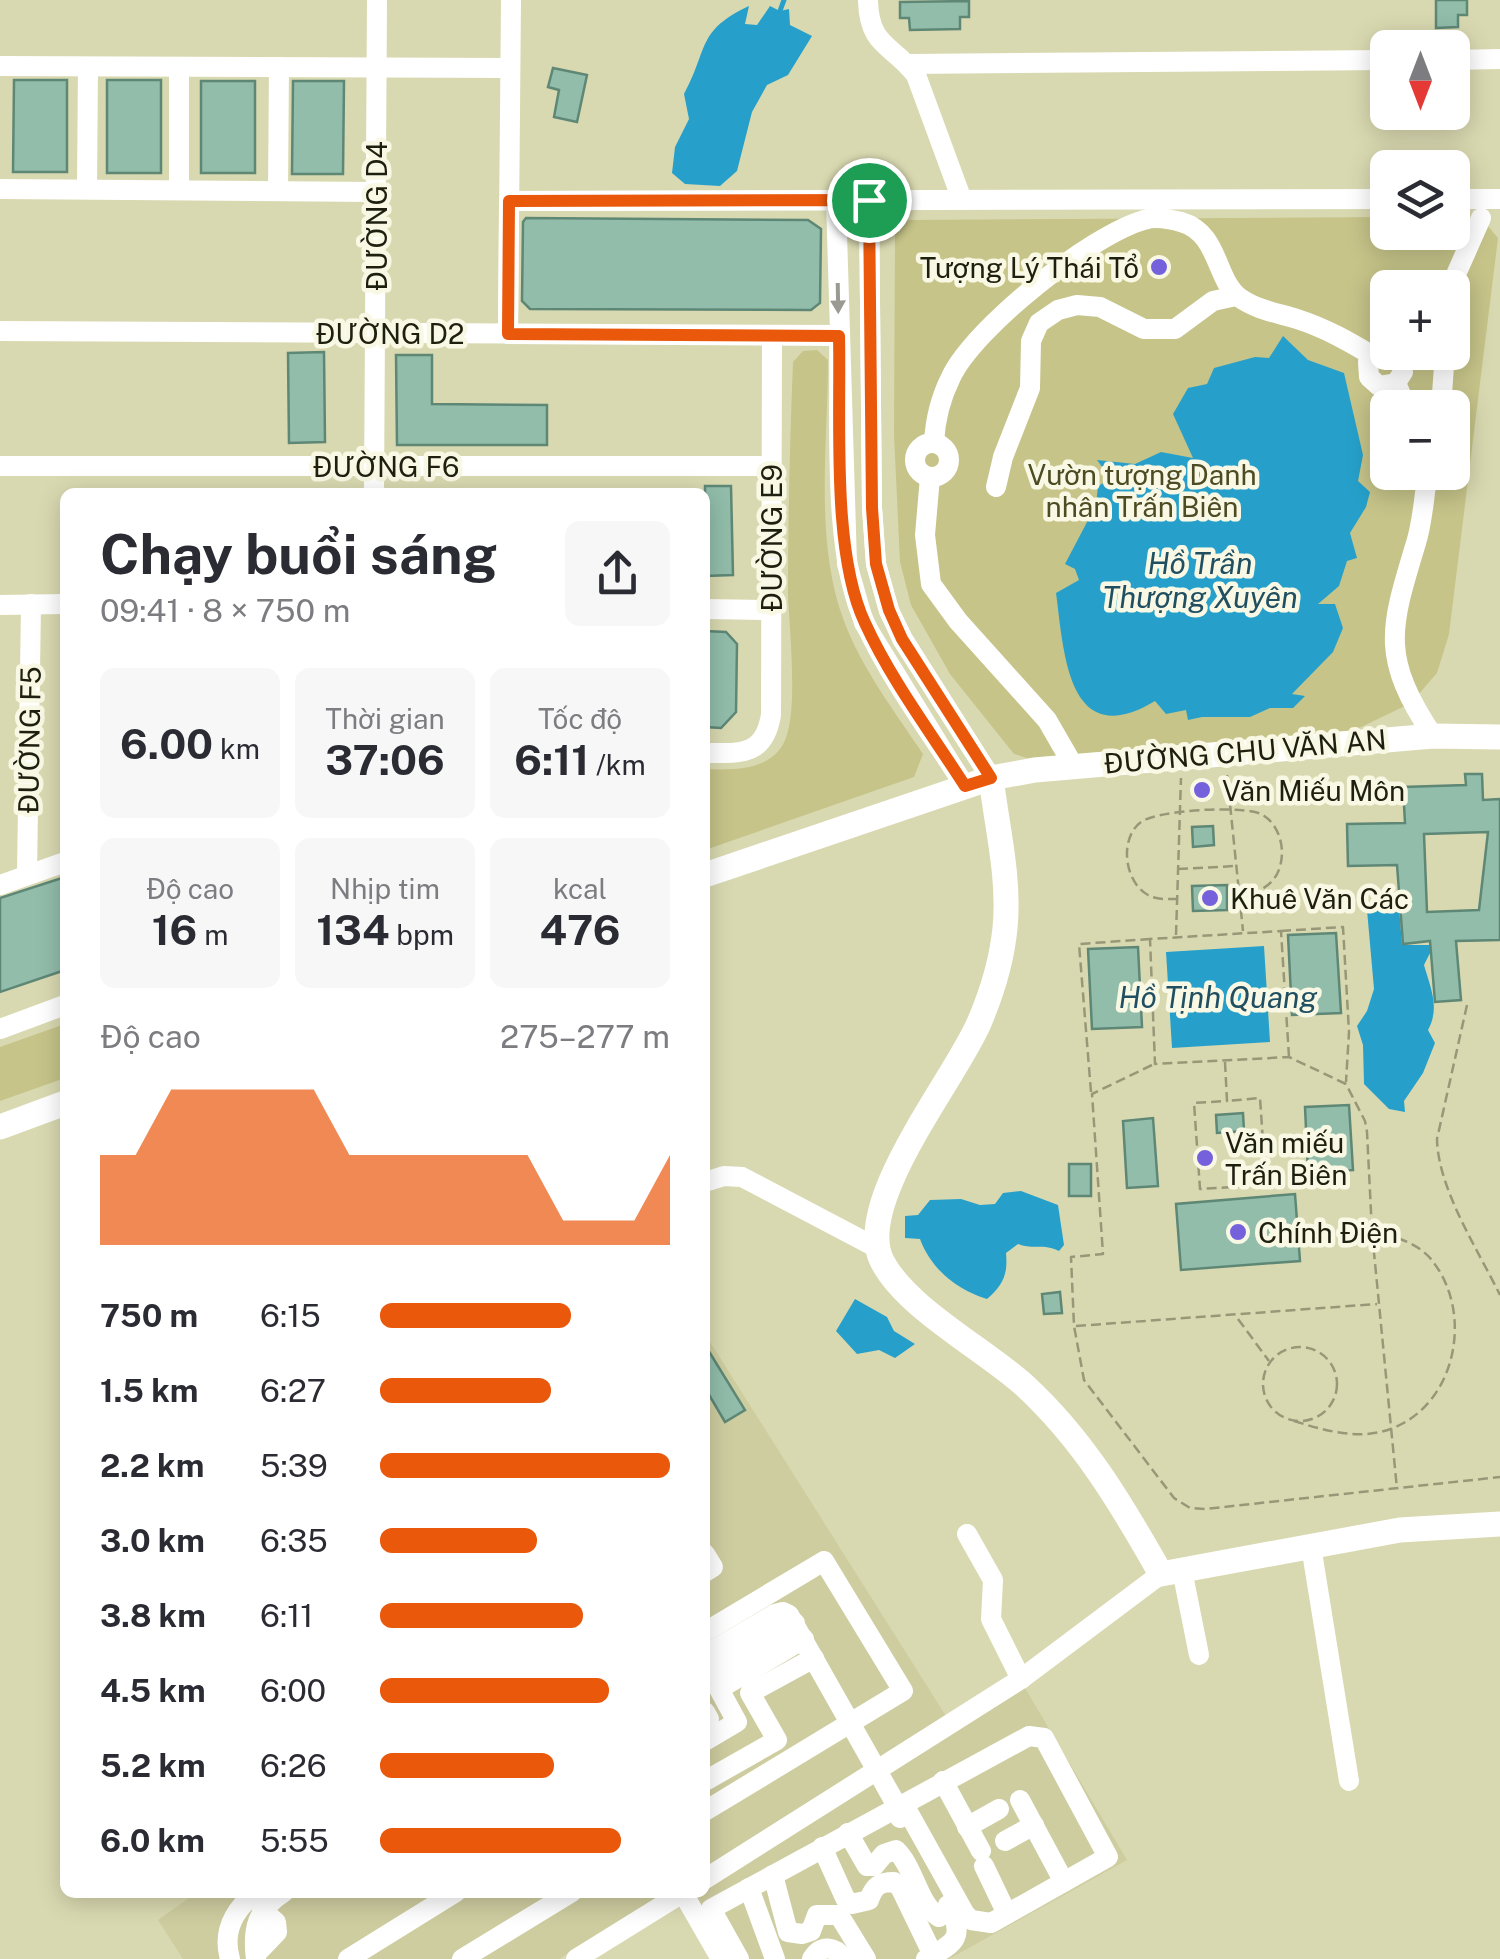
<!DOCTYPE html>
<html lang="vi">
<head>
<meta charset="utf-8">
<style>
	:root { --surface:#fff; --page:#f7f7f7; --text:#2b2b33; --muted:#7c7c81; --accent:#ea580c }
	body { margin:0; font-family:"Public Sans",sans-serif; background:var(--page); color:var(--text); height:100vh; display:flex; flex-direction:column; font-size:38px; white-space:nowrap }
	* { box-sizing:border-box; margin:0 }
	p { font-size:32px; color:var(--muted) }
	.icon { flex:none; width:55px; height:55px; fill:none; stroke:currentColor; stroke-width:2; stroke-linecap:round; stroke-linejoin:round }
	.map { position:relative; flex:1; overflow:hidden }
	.drawer { position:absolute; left:60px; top:488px; width:650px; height:1410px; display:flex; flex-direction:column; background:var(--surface); border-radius:15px; box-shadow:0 5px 25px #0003 }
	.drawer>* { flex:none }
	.needle { width:65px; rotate:180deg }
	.fabs { position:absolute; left:1370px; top:30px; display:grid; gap:20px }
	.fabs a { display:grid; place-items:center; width:100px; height:100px; border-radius:15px; background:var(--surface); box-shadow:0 5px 25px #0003; font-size:50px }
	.pin { position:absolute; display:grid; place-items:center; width:85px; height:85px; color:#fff; margin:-42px; border:5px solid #fff; border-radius:50%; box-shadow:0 2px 10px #0007 }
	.round { display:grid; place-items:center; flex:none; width:105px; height:105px; border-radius:15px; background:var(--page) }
	.head { display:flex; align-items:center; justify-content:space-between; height:170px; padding:0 40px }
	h1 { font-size:55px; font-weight:700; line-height:75px }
	.stats { display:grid; grid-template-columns:repeat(3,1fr); gap:15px; height:170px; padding:10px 40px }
	.stats div { display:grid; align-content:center; border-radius:15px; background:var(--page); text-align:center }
	.stats b { font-size:42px; font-weight:700 }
	.stats small { font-size:28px; font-weight:400 }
	.stats p { font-size:28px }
	.chart { height:280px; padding:20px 40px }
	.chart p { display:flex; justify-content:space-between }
	.chart svg { width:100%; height:180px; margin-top:10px; fill:var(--accent); opacity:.7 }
	ul { padding:0 40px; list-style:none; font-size:32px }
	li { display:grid; grid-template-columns:160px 120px 1fr; align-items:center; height:75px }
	li i { height:25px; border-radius:12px; background:var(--accent) }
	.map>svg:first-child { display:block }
</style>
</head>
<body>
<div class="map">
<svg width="1500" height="1959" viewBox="0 0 1500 1959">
	<rect width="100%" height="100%" fill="#d9d9b1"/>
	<g fill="#cecda0">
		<path d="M705 1334 946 1716 705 1868Z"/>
		<path d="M1025 1688 1127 1860 949 1959H728L692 1898Z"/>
		<path d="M196 1893H665L559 1959H183L158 1920Z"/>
	</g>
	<g fill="#c6c489" fill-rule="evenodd">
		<path d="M1387 217 1388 232H1452L1453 217 1481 218 1498 238 1449 634 1437 673 1411 703 1353 731 1027 758 1014 754 950 674 911 605 900 562 894 435 895 231 909 220ZM1388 288H1452V352H1388ZM1388 408H1452V472H1388Z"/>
		<path d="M817 350 828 360C828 443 814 542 844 621 862 669 895 712 923 754L914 777 705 850V769C732 770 766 771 782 746 800 719 789 628 788 593 788 516 790 439 793 362L803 351Z"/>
		<path d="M65 1024V1078L0 1101V1047Z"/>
	</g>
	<g fill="#26a0ca">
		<path d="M749 6 745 24 757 25 770 6 780 11 789 9 790 25 812 36 788 75 767 85 752 112 737 171 720 186 685 184 672 173 675 147 689 119 684 94C709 48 696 31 749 6Z"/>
		<path d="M1283 336 1308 360 1344 373 1363 455 1358 481 1370 492 1366 507 1350 533 1357 558 1347 561 1339 586 1318 604H1335L1343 628 1333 652 1292 694 1305 696 1293 708H1270L1250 717H1202L1188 720 1186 710 1166 714 1155 701C1067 754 1064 651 1056 593L1079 580 1075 569 1065 564 1096 505 1098 486 1111 479 1097 460 1135 464 1161 452 1193 458 1173 414 1188 388 1207 384 1214 368 1255 357 1269 358Z"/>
		<path d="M1378 890 1398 894 1402 945H1434L1424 965C1431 989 1440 1008 1428 1030L1435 1043 1423 1073 1404 1101 1405 1112 1389 1109 1364 1084 1363 1045 1357 1026 1367 1011 1374 989 1367 910Z"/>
		<path d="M1264 946 1270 1042 1172 1048 1166 952Z"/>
		<path d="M1021 1191 1058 1205 1064 1245 1059 1251C1044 1243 1032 1250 1018 1244L1006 1253C1008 1275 1003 1285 987 1299 957 1290 931 1269 920 1239L905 1238V1216L918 1215 930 1200 961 1199 980 1205 995 1204 1003 1193Z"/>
		<path d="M855 1299 887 1317 894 1331 915 1344 895 1358 879 1350 857 1354 836 1331Z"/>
	</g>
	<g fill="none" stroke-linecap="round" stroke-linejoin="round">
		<path stroke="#26a0ca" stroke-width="5" d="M780 11 784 0"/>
	</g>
	<g fill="#92bdab" stroke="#5e8776" stroke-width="2.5" fill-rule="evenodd">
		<path d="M1436 0H1467V15H1458V27L1436 28Z"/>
		<path d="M969 1V17H960V29L910 30 909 18H900V2Z"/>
		<path d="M553 68 587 75 577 122 554 117 559 90 548 87Z"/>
		<path d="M14 80H67V172H13Z"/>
		<rect x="107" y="80" width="54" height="93"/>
		<rect x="201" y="81" width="54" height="92"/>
		<path d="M293 81H344L343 174H292Z"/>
		<path d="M526 218 808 220 821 229 820 303 811 310 530 309 522 301 523 222Z"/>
		<path d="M324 352 325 442 289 443 288 353Z"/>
		<path d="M396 355H432V404L547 405V445H397Z"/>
		<path d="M705 486H731L733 575 705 576Z"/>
		<path d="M705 631 726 632 737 644 736 712 721 728 705 727Z"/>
		<path d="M1465 774H1482L1483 800 1500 799V940L1456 941 1461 1000 1435 1002 1430 941 1403 944 1397 865 1348 866 1347 824 1405 823 1403 787 1466 785ZM1488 832 1479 910 1427 912 1424 834Z"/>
		<path d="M1213 826 1214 845 1193 847 1192 827Z"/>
		<path d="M65 877V970L0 992V898Z"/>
		<path d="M1227 885V910L1193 911 1192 886Z"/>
		<path d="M1336 933 1341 1013 1292 1015 1288 935Z"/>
		<path d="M1138 947 1142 1027 1092 1029 1088 949Z"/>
		<path d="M1349 1105 1353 1170 1308 1172 1305 1107Z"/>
		<path d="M1243 1113 1244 1131 1217 1133 1216 1115Z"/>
		<path d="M1153 1118 1158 1186 1127 1188 1123 1121Z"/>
		<rect x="1069" y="1164" width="22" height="32"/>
		<path d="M1295 1194 1300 1261 1181 1270 1176 1204Z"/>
		<path d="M1060 1292 1062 1313 1044 1314 1042 1294Z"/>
		<path d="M705 1345 745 1410 725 1422 705 1388Z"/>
	</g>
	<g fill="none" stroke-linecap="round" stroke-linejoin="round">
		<g stroke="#989879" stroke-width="2.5" stroke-dasharray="10 5" stroke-linecap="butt">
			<path d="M1227 775 1243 931"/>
			<path d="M1178 869 1235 866"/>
			<path d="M1178 899C1168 899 1156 900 1148 895 1124 882 1119 838 1141 822 1157 810 1242 805 1261 814 1275 821 1282 838 1282 853 1281 881 1265 891 1240 897"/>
			<path d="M1281 931 1343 927 1349 1032 1346 1082"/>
			<path d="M1176 935 1181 778"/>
			<path d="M1467 1005 1437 1139C1438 1189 1478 1250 1500 1295"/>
			<path d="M1289 1057 1281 931 1150 939 1155 1064 1289 1057 1346 1084 1365 1121 1367 1132 1372 1232 1397 1489"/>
			<path d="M1225 1062 1227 1101 1194 1103 1200 1189 1266 1185 1260 1098 1227 1101"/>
			<path d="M1152 1065 1092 1094 1103 1254 1071 1257 1074 1326 1084 1380 1174 1498 1190 1508 1205 1509 1500 1477"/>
			<path d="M1091 1092 1079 944 1150 939"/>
			<path d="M1238 1319 1269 1361"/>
			<path d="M1076 1326 1377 1304"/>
			<circle cx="1300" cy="1384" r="37"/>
			<path d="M1294 1421C1326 1431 1361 1441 1393 1428 1456 1403 1473 1315 1434 1263 1421 1244 1395 1236 1374 1232"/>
		</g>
		<g stroke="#fff" stroke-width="20">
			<path d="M868 0C869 47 892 44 916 75L962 200"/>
			<path d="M1452 60 1500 59"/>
			<path d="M908 64 1388 60"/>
			<path d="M0 66 510 68"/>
			<path d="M0 189 376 192"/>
			<path d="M87 189 88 67"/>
			<path d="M179 190V67"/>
			<path d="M278 191 279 67"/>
			<path d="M1452 199H1500"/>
			<path d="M836 200 847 564 864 623 965 787"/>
			<path d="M869 200 872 508 876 564 889 611 903 639 991 778"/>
			<path d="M509 201 1388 199"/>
			<path d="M1450 288 1481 218"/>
			<path d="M0 331 839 335"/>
			<path d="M508 334 511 0"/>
			<path d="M1388 351 1379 352 1368 362 1369 377 1379 386 1396 383 1403 372 1399 358 1392 352"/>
			<path d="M1396 383 1407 408"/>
			<path d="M1441 408 1445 352"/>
			<path d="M934 443C935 421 941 397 951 377 975 327 1091 235 1144 220 1155 216 1170 219 1181 222 1220 233 1215 281 1240 298 1257 310 1278 313 1297 319 1325 328 1348 341 1373 356"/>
			<circle cx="932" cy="460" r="17"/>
			<path d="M0 466H772"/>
			<path d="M1428 472C1424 495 1423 521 1416 543 1390 629 1380 656 1433 736"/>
			<path d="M930 477 925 535 931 584 958 621 1047 720 1073 765"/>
			<path d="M996 487 1003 457 1030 388 1031 341 1039 323 1058 310 1077 305 1100 307 1144 329H1175L1213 301 1236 296"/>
			<path d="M374 492 377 0"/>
			<path d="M0 605 65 604"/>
			<path d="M705 609 771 610"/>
			<path d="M705 753C740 753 764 757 771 715L772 335"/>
			<path d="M27 875 31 604"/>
			<path d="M0 885 65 862"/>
			<path d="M0 1029 65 1005"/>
			<path d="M705 1182 724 1176 742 1177 877 1248"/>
			<path d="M967 1534 993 1580 991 1619 1021 1679"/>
			<path d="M1311 1546 1349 1781"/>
			<path d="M705 1554 713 1567 705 1572"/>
			<path d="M1182 1570 1199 1655"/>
			<path d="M705 1632 824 1561 903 1691 705 1811"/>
			<path d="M705 1655 775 1614 783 1612 789 1615 897 1806 900 1818"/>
			<path d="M705 1676 795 1623"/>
			<path d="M705 1712 709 1719 705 1721"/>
			<path d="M705 1741 737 1722 719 1689 804 1639"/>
			<path d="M705 1781 777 1740 750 1693 814 1658"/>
			<path d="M943 1781 981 1851"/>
			<path d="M1020 1800 1064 1882"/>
			<path d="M967 1827 999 1809"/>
			<path d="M848 1833 867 1866H874L884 1854 896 1850C915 1868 917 1903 939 1917L949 1908"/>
			<path d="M1005 1841 1034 1825"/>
			<path d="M822 1847 845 1898 852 1904 869 1900C874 1886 879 1882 894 1882L900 1887 933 1955"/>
			<path d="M984 1866 1007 1914"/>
			<path d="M773 1875 788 1932 802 1934 811 1931 817 1915H839L866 1959"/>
			<path d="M705 1879 1021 1679 1161 1574"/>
			<path d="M749 1888 775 1959"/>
			<path d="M683 1893 721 1959"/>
			<path d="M256 1954 277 1932 276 1922 262 1910"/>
			<path d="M230 1959C222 1931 234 1910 256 1892"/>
			<path d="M256 1959C252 1929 257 1909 284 1892"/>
			<path d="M348 1959 456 1892"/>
			<path d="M462 1959 572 1892"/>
			<path d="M576 1959 684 1892"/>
			<path d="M739 1959 711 1909 1029 1736 1044 1738 1108 1857 991 1923 971 1920 965 1914 907 1810 897 1806"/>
			<path d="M812 1959C821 1944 835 1946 844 1959"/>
			<path d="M926 1959C955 1943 966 1938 948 1905"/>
		</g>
		<g stroke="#fff" stroke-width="25">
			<path d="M991 778C997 827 1010 879 1005 928 1002 959 991 995 979 1023 955 1079 853 1203 882 1261 906 1308 984 1349 1024 1385 1083 1439 1122 1505 1161 1574L1400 1530 1500 1524"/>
			<path d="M705 875 991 778 1035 770 1433 736 1500 737"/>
			<path d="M0 1127 65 1103"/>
		</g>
	</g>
	<defs><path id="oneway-solid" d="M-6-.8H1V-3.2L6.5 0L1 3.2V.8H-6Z" transform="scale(2.5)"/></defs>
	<use fill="#9a9a93" href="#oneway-solid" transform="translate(838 298) rotate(89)"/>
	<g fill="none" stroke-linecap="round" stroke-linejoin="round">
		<defs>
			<path id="route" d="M869 200 872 508 876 564 889 610 902 639 991 778 965 786C931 733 891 680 865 623 831 551 841 417 839 336L508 334 509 201Z"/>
		</defs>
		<use href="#route" stroke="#fff" stroke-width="20"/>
		<use href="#route" stroke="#ea580c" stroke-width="12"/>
	</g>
	<g fill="#7561db" stroke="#f8f8e4" stroke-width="4">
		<circle cx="1159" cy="267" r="10"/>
		<circle cx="1202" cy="790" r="10"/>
		<circle cx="1210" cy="898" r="10"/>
		<circle cx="1205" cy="1158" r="10"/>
		<circle cx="1238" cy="1232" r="10"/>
	</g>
	<g text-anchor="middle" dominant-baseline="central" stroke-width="9" stroke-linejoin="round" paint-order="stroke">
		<g font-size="28" fill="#1f1f10" stroke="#f8f8e4">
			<text transform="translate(376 216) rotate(-90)">ĐƯỜNG D4</text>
			<text x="390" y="333">ĐƯỜNG D2</text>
			<text x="386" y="466">ĐƯỜNG F6</text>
			<text transform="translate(771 538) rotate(-90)">ĐƯỜNG E9</text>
			<text transform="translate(29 740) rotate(-89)">ĐƯỜNG F5</text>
			<text transform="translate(1245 751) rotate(-5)">ĐƯỜNG CHU VĂN AN</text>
		</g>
		<g font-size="28" fill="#1f1f10" stroke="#f8f8e4" text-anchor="start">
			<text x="1139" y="267" text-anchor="end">Tượng Lý Thái Tổ</text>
			<text x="1222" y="790">Văn Miếu Môn</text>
			<text x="1230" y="898">Khuê Văn Các</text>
			<text x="1225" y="1142">Văn miếu<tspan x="1225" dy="32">Trấn Biên</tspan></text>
			<text x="1258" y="1232">Chính Điện</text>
		</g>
		<g font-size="28" fill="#4d4b23" stroke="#f8f8e4">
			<text x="1142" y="474">Vườn tượng Danh<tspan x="1142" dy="32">nhân Trấn Biên</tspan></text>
		</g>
		<g font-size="30" font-style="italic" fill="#204f62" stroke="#f8f8e4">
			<text x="1200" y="563">Hồ Trần<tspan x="1200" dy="34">Thượng Xuyên</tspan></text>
			<text x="1218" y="997">Hồ Tịnh Quang</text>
		</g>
	</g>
</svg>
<div class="fabs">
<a><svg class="needle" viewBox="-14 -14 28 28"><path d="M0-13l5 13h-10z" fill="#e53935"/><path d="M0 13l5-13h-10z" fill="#7c7c81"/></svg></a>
<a><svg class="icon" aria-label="layers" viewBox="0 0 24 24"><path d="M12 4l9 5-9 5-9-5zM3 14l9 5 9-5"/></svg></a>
<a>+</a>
<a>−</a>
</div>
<div class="pin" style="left:869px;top:200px;background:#1e9e55"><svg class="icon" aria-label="arrive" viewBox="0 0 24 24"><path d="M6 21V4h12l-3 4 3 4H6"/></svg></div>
<section class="drawer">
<div class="head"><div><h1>Chạy buổi sáng</h1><p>09:41 · 8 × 750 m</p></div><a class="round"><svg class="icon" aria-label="share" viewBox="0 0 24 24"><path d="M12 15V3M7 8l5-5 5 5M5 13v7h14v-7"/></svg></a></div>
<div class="stats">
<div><b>6.00<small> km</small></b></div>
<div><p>Thời gian</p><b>37:06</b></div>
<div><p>Tốc độ</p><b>6:11<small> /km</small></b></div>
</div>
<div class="stats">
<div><p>Độ cao</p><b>16<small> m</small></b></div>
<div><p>Nhịp tim</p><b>134<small> bpm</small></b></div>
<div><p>kcal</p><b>476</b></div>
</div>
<div class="chart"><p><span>Độ cao</span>275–277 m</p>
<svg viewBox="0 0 160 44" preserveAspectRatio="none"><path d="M0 44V22L10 22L20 6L30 6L40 6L50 6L60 6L70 22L80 22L90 22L100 22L110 22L120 22L130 38L140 38L150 38L160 22V44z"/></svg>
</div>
<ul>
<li><b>750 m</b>6:15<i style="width:66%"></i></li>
<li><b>1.5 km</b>6:27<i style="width:59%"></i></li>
<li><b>2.2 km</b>5:39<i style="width:100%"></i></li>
<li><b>3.0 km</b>6:35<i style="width:54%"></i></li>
<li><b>3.8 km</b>6:11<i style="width:70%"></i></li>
<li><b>4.5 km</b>6:00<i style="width:79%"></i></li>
<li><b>5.2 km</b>6:26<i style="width:60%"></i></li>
<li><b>6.0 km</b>5:55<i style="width:83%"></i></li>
</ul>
</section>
</div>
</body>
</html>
